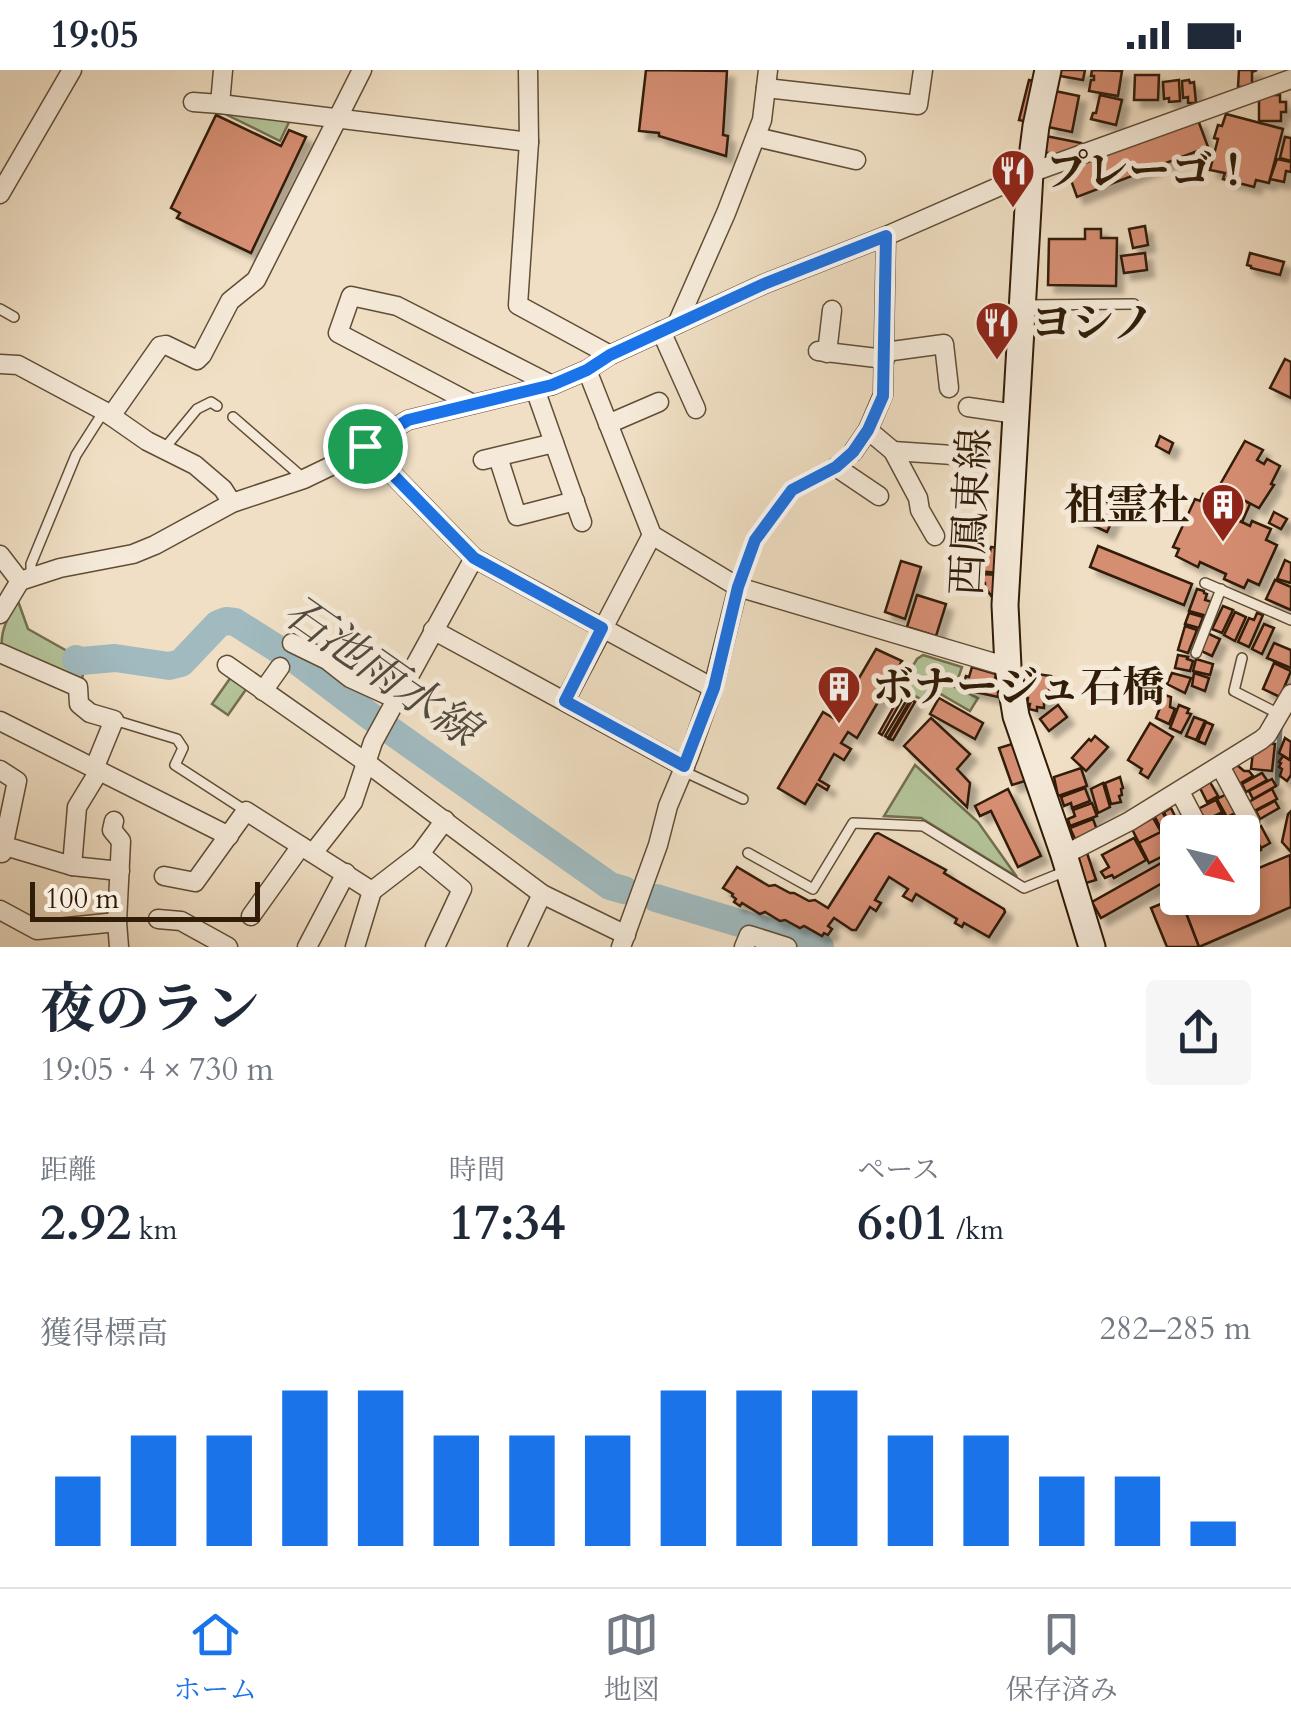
<!DOCTYPE html>
<html lang="ja">
<head>
<meta charset="utf-8">
<style>
	:root { --surface:#fff; --page:#f6f6f7; --text:#1f2937; --muted:#747a83; --line:#e0e1e3; --accent:#1a73e8 }
	body { margin:0; font-family:Cardo,"Noto Serif JP",serif; background:var(--page); color:var(--text); height:100vh; display:flex; flex-direction:column; font-size:38px; white-space:nowrap }
	* { box-sizing:border-box; margin:0 }
	p { font-size:32px; color:var(--muted) }
	.icon { flex:none; width:55px; height:55px; fill:none; stroke:currentColor; stroke-width:2; stroke-linecap:round; stroke-linejoin:round }
	.map { position:relative; height:877px; overflow:hidden }
	.sheet { display:flex; flex-direction:column; background:var(--surface); flex:1 }
	.sheet>* { flex:none }
	.needle { width:65px; rotate:125deg }
	.controls { position:absolute; left:1160px; top:745px; display:grid; gap:20px }
	.controls a { display:grid; place-items:center; width:100px; height:100px; border-radius:10px; background:var(--surface); box-shadow:0 5px 15px #0003; font-size:50px }
	.scale { position:absolute; left:30px; bottom:25px; width:230px; box-sizing:border-box; padding-left:10px; border:5px solid #301c07; border-top:0; font-size:28px; line-height:35px; white-space:nowrap; color:#301c07; -webkit-text-stroke:8px #f5ead9; paint-order:stroke }
	.pin { position:absolute; display:grid; place-items:center; width:85px; height:85px; color:#fff; margin:-42px; border:5px solid #fff; border-radius:50%; box-shadow:0 2px 10px #0007 }
	.round { display:grid; place-items:center; flex:none; width:105px; height:105px; border-radius:10px; background:var(--page) }
	.overview { display:flex; align-items:center; justify-content:space-between; height:170px; padding:0 40px }
	h1 { font-size:55px; font-weight:700; line-height:75px }
	.stats { display:grid; grid-template-columns:repeat(3,1fr); gap:15px; height:170px; padding:10px 40px }
	.stats div { display:grid; align-content:center }
	.stats b { font-size:50px; font-weight:700 }
	.stats small { font-size:28px; font-weight:400 }
	.stats p { font-size:28px }
	.chart { height:280px; padding:20px 40px }
	.chart p { display:flex; justify-content:space-between }
	.chart svg { width:100%; height:180px; margin-top:10px; stroke:var(--accent); stroke-width:6 }
	.status { display:flex; justify-content:space-between; align-items:center; height:70px; padding:0 50px; background:var(--surface); direction:ltr }
	.status svg { height:28px; fill:currentColor }
	.tabs { display:flex; justify-content:space-around; align-items:center; height:140px; border-top:2px solid var(--line); background:var(--surface); font-size:28px; color:var(--muted) }
	.tabs a { display:grid; justify-items:center; gap:5px }
	.tabs .selected { color:var(--accent) }
	.map>svg:first-child { display:block }
</style>
</head>
<body>
<div class="status"><b>19:05</b><svg viewBox="0 0 49 12"><path d="M0 12V9h3v3zM5 12V6h3v6zM10 12V3h3v9zM15 12V0h3v12zM26 1h20v11H26zM47 4h2v5h-2z"/></svg></div>
<div class="map">
<svg width="1291" height="877" viewBox="0 0 1291 877">
	<defs>
		<filter id="shadow"><feDropShadow dx="7" dy="7" stdDeviation="2.5" flood-color="#0004"/></filter>
	</defs>
	<rect width="100%" height="100%" fill="#f0dfc4"/>
	<filter id="stains"><feTurbulence type="fractalNoise" baseFrequency=".002" numOctaves="4"/><feColorMatrix values="0 0 0 0 .2 0 0 0 0 .09 0 0 0 0 .02 0 0 0 .5 -.17"/></filter>
	<radialGradient id="worn" r=".72"><stop offset=".6" stop-color="#630" stop-opacity="0"/><stop offset="1" stop-color="#630" stop-opacity=".3"/></radialGradient>
	<g fill="#b4c399" stroke="#727050" stroke-width="2.5">
		<path d="M223 43 290 50 280 71Z"/>
		<path d="M18 531 28 559 76 586 73 593 84 599 82 609 2 577C0 561 9 544 18 531Z"/>
		<path d="M923 585 962 597 955 617 978 628 970 641 937 622 929 634 900 617 917 589Z"/>
		<path d="M231 607 247 618 228 645 212 634Z"/>
		<path d="M915 695 978 752 1017 807 921 748 884 746Z"/>
	</g>
	<g fill="none" stroke-linecap="round" stroke-linejoin="round">
		<path stroke="#737b75" stroke-width="5" d="M1277 714 1280 658"/>
		<g stroke="#a0babf" stroke-width="28">
			<path d="M76 589 81 591 115 588 169 596 181 593 218 554 226 551 235 552 300 593 370 646 610 816 624 820"/>
			<path d="M656 828 820 877"/>
		</g>
	</g>
	<g fill="#d68e73" stroke="#301c07" stroke-width="2.5" filter="url(#shadow)">
		<path d="M646 0 727 1 723 65 728 66 726 86 659 66V63L639 61Z"/>
		<path d="M1061 0H1085L1083 10 1060 6Z"/>
		<path d="M1092 0 1122 1 1118 26 1089 21 1091 10H1094V6H1091Z"/>
		<path d="M1239 0H1257L1252 2V17H1238Z"/>
		<path d="M1135 5H1159L1158 30H1134Z"/>
		<path d="M1029 10 1037 12 1028 52 1019 50Z"/>
		<path d="M1179 10 1180 31 1169 32V28L1164 29 1163 12Z"/>
		<path d="M1189 10 1190 13 1194 12 1196 33H1188V27L1183 28 1182 11Z"/>
		<path d="M1055 21 1079 26 1072 62 1048 57Z"/>
		<path d="M1100 25 1122 30 1116 55 1091 49 1093 43H1096Z"/>
		<path d="M1259 25H1280V32H1286V42H1281V51H1259Z"/>
		<path d="M1226 44 1283 59 1269 113 1256 110 1254 117 1223 109 1225 103 1210 100 1218 69 1214 68 1218 55 1222 56Z"/>
		<path d="M216 45 281 76 289 60 306 67 251 183 177 148 180 143 171 138Z"/>
		<path d="M1198 50 1208 77 1077 127 1067 99Z"/>
		<path d="M1046 66 1081 73 1080 79 1065 86 1043 82Z"/>
		<path d="M1285 67 1291 68V91L1280 88Z"/>
		<path d="M1277 89 1291 92V102L1286 101 1284 112 1270 109Z"/>
		<path d="M1145 156 1148 175 1133 178 1129 159Z"/>
		<path d="M1085 159H1101V168H1117L1116 216 1048 215 1049 169H1085Z"/>
		<path d="M1145 183 1147 200 1124 203 1121 186Z"/>
		<path d="M1250 183 1284 192 1280 205 1251 198V196L1247 195Z"/>
		<path d="M1285 289 1291 292V328L1270 318Z"/>
		<path d="M1160 366 1173 373 1169 383 1156 376Z"/>
		<path d="M1245 371 1263 380 1257 390 1264 394 1267 389 1280 396 1271 414 1274 415 1259 438 1221 418 1223 414 1221 413Z"/>
		<path d="M1083 422 1094 427 1095 425 1118 438 1107 462 1072 446Z"/>
		<path d="M1203 424 1226 435 1223 443 1250 456 1252 451 1271 459 1266 470 1277 475 1259 515 1248 510 1244 518 1224 509 1226 504 1200 492 1198 497 1176 486 1179 479 1173 477 1195 429 1200 431Z"/>
		<path d="M1232 424 1250 434 1242 452 1223 443 1226 435 1235 439 1238 430 1230 427Z"/>
		<path d="M1274 442 1287 449 1281 459 1269 453Z"/>
		<path d="M1098 476 1192 514 1184 535 1090 497Z"/>
		<path d="M991 477 1000 478 998 503 978 501 979 481 990 482Z"/>
		<path d="M1285 490 1291 493V513L1277 509Z"/>
		<path d="M901 491 921 497 905 549 885 542Z"/>
		<path d="M981 504 1000 505 999 527H992L985 517V513L981 511Z"/>
		<path d="M1275 510 1291 517V540L1266 529Z"/>
		<path d="M1197 519 1204 521V523L1207 524 1205 530 1212 532 1207 546 1189 541Z"/>
		<path d="M917 525 946 534 936 566 907 557Z"/>
		<path d="M1223 536 1233 540 1222 563 1212 559Z"/>
		<path d="M1235 542 1246 547 1235 571 1224 565Z"/>
		<path d="M1189 543 1203 547 1199 558 1185 554Z"/>
		<path d="M1257 543 1263 545 1249 577 1238 572 1249 548 1254 550Z"/>
		<path d="M1264 554 1274 558 1262 584 1252 579Z"/>
		<path d="M1185 556 1197 560 1188 583 1178 580Z"/>
		<path d="M1207 563 1220 569 1212 586 1199 580Z"/>
		<path d="M1274 573 1291 580V598L1267 588Z"/>
		<path d="M876 579 902 591 857 668 848 662 841 673 851 679 844 690 834 684 819 710 829 716 827 720 817 714 805 734 778 718 823 642 835 649Z"/>
		<path d="M1178 585 1188 587 1187 589 1193 591 1190 601 1175 598Z"/>
		<path d="M1196 589 1213 594 1210 605 1193 601Z"/>
		<path d="M1274 593 1291 601 1280 627 1263 619Z"/>
		<path d="M972 597 996 604 993 617 998 618V627L966 620 967 614 964 612 966 606 969 607Z"/>
		<path d="M1023 602 1051 606 1047 632H1044V638L1037 637V641L1029 639 1030 634H1027L1028 628 1024 627 1026 616 1022 615Z"/>
		<path d="M1172 603 1191 608 1185 623 1167 614Z"/>
		<path d="M1194 603 1209 608 1205 621 1192 616Z"/>
		<path d="M901 624 904 626 882 665 879 663Z"/>
		<path d="M1165 625 1171 627 1170 637 1175 639 1169 654 1156 648Z"/>
		<path d="M908 628 911 629 888 668 885 666Z"/>
		<path d="M939 628 983 653 975 669 930 644Z"/>
		<path d="M912 630 915 632 893 670 889 669Z"/>
		<path d="M1058 635 1067 647 1049 661 1040 649Z"/>
		<path d="M1179 635 1189 639 1187 643 1191 644 1181 663 1170 658Z"/>
		<path d="M1194 647 1205 651 1196 670 1186 666Z"/>
		<path d="M931 648 970 684 957 699 970 713 967 737 904 676Z"/>
		<path d="M1206 652 1213 655 1205 674 1198 671Z"/>
		<path d="M1150 653 1173 667 1148 708 1140 703 1142 699 1128 690Z"/>
		<path d="M1095 666 1108 677 1086 701 1072 688 1089 669 1091 671Z"/>
		<path d="M1285 668 1291 672 1290 690 1279 683Z"/>
		<path d="M1264 673 1275 674 1272 701 1251 699 1253 682H1259L1260 676Z"/>
		<path d="M1012 674 1025 711 1012 715 999 678Z"/>
		<path d="M1283 686 1291 691V705L1287 711 1280 706 1282 699 1279 697 1281 693 1279 692Z"/>
		<path d="M1237 695 1244 701H1249L1253 706 1239 714 1230 699Z"/>
		<path d="M1081 698 1087 716 1058 726 1054 707Z"/>
		<path d="M1262 703 1267 710 1246 722 1242 714Z"/>
		<path d="M1120 707 1123 718 1121 719 1122 725 1119 726 1121 732 1111 734 1105 713Z"/>
		<path d="M1272 709 1276 716 1253 729 1249 721Z"/>
		<path d="M1210 712 1218 726 1207 732 1200 718Z"/>
		<path d="M1103 713 1110 737 1098 743 1091 719Z"/>
		<path d="M1085 718 1090 731 1072 738 1071 733 1064 736 1061 727Z"/>
		<path d="M1008 719 1041 786 1018 797 991 741 980 746 975 736Z"/>
		<path d="M1272 719 1277 729 1252 742 1247 733Z"/>
		<path d="M1227 724 1237 742 1227 747 1217 729Z"/>
		<path d="M1216 730 1222 742 1206 750 1198 739Z"/>
		<path d="M1275 731 1279 738 1260 749 1256 741Z"/>
		<path d="M1092 733 1097 746 1070 756 1068 749 1075 746 1073 740Z"/>
		<path d="M1171 738 1181 759 1173 763 1164 742Z"/>
		<path d="M1162 741 1172 762 1164 765 1154 745Z"/>
		<path d="M1291 741V782L1282 772 1288 744Z"/>
		<path d="M1223 743 1228 755 1213 762 1206 751Z"/>
		<path d="M1153 748 1161 762 1139 773 1132 759Z"/>
		<path d="M1093 749 1097 760 1075 769 1070 758Z"/>
		<path d="M1261 756 1270 773 1261 778 1252 761Z"/>
		<path d="M1161 762 1171 782 1149 793 1139 773Z"/>
		<path d="M878 763 946 800 944 803 1004 839 1005 842 989 867 964 853 962 857 955 853 957 849 916 824 912 831 908 829 903 826 908 819 889 807 875 830 881 833 876 841 870 837 856 860H852L834 848 828 856 832 859 828 865 824 863 822 866 804 856 800 858 785 850 780 851 765 842 760 844 742 833 740 836 734 832 736 829 732 826 733 824 723 818 737 797 769 816 775 815 790 823H794L809 831 815 830 828 838 875 764Z"/>
		<path d="M1253 763 1261 780 1249 786 1242 768Z"/>
		<path d="M1134 768 1146 790 1114 808 1112 805 1105 808 1101 802 1109 797 1102 785Z"/>
		<path d="M1087 783 1096 810 1086 813 1078 786Z"/>
		<path d="M1290 785 1291 837 1199 877 1181 830 1187 828H1242V805Z"/>
		<path d="M1172 787 1178 797V804L1101 848 1092 832Z"/>
		<path d="M1178 827 1181 830 1199 877H1167L1151 838Z"/>
	</g>
	<g fill="none" stroke-linecap="round" stroke-linejoin="round">
		<defs>
			<g id="service">
				<path d="M1026 235 1134 234"/>
				<path d="M0 239 14 247"/>
				<path d="M233 347 302 407"/>
				<path d="M164 379 197 339 211 332 217 336"/>
				<path d="M31 506V494L76 385 104 341"/>
				<path d="M1205 513 1291 550"/>
				<path d="M738 517 755 469 791 420 836 397 853 382"/>
				<path d="M1196 583 1221 519"/>
				<path d="M1242 588 1234 621 1279 644"/>
				<path d="M114 650 177 669 183 678 175 695 246 741"/>
				<path d="M683 701 743 729"/>
				<path d="M748 783 813 819 853 753 923 756 1024 818 1066 801"/>
			</g>
			<g id="minor">
				<path d="M528 0 529 72 518 235 610 285"/>
				<path d="M766 18 918 35 923 0"/>
				<path d="M193 32 220 34 223 0"/>
				<path d="M220 34 529 72"/>
				<path d="M756 67 856 90"/>
				<path d="M0 124 72 0"/>
				<path d="M677 254 726 143 762 50 768 0"/>
				<path d="M661 261 696 339"/>
				<path d="M818 281 885 289"/>
				<path d="M885 282 944 274 949 318"/>
				<path d="M827 283 832 240"/>
				<path d="M0 294 18 295 104 341 147 371 195 395 223 419 232 433"/>
				<path d="M587 300 652 465 738 517 1008 597"/>
				<path d="M535 319 582 452"/>
				<path d="M473 334 338 263 351 226 397 236 552 315"/>
				<path d="M968 337 1016 344"/>
				<path d="M111 346 160 276 166 275 197 290 202 285 230 231 256 210 362 0"/>
				<path d="M608 354 659 332"/>
				<path d="M868 360 893 381 918 428 920 440 935 466"/>
				<path d="M365 376 474 488 713 618"/>
				<path d="M893 381 953 385"/>
				<path d="M853 382 868 360 883 325 886 166"/>
				<path d="M498 387 517 446 575 431"/>
				<path d="M483 390 554 373"/>
				<path d="M836 397 879 426"/>
				<path d="M0 485 20 511"/>
				<path d="M0 544 20 511 60 498 133 484 155 475 232 433 304 409 331 396 408 350 552 315 587 300 610 285 764 214 886 166 1030 103 1291 9"/>
				<path d="M433 560 685 697"/>
				<path d="M292 573 327 590 350 608 396 629"/>
				<path d="M0 583 78 617 79 634 90 643 114 650 94 699"/>
				<path d="M227 595 367 693 542 824 626 865"/>
				<path d="M263 621 280 597"/>
				<path d="M565 631 652 465"/>
				<path d="M0 651 229 766"/>
				<path d="M1220 696 1250 752 1230 762"/>
				<path d="M0 700 17 711 2 783"/>
				<path d="M1180 722 1201 762"/>
				<path d="M114 751 112 760 121 771 117 852 119 877"/>
				<path d="M5 776 72 796 120 801"/>
				<path d="M313 783 353 732 373 672 474 488"/>
				<path d="M1064 785 1130 751 1261 670 1267 665 1291 624"/>
				<path d="M72 796 77 737 99 701"/>
				<path d="M164 806 195 812 246 741 372 821 420 784"/>
				<path d="M0 840 37 860 117 852"/>
				<path d="M251 846 301 776"/>
				<path d="M158 849 181 851 228 877"/>
				<path d="M307 877 346 803"/>
				<path d="M355 877 372 821"/>
				<path d="M435 877 462 819 420 784 445 750"/>
				<path d="M517 877 542 824"/>
				<path d="M621 877 658 775 668 736 689 686 713 618 738 517"/>
				<path d="M744 877 749 865 787 877"/>
			</g>
			<path id="secondary" d="M1048 0 1036 56 1030 103 1005 535 1008 597 1016 646 1064 785 1092 877"/>
		</defs>
		<use href="#service" stroke="#604d36" stroke-width="12"/>
		<use href="#minor" stroke="#604d36" stroke-width="21"/>
		<use href="#secondary" stroke="#301c07" stroke-width="29"/>
		<use href="#service" stroke="#f5ead9" stroke-width="9"/>
		<use href="#minor" stroke="#f5ead9" stroke-width="18"/>
		<use href="#secondary" stroke="#f5ead9" stroke-width="25"/>
	</g>
	<g fill="none" stroke-linecap="round" stroke-linejoin="round">
		<defs>
			<path id="route" d="M886 166 883 326 868 360 853 382 836 397 792 420 755 470 738 517 714 618 684 696 565 631 602 558 474 488 365 376 408 350 552 315 587 300 610 285 764 214Z"/>
		</defs>
		<use href="#route" stroke="#fff" stroke-width="20"/>
		<use href="#route" stroke="#1a73e8" stroke-width="12"/>
	</g>
	<defs>
		<symbol id="restaurant-pin" viewBox="-11 -11 22 30"><path d="M0 17L-7.5 6A9.5 9.5 0 1 1 7.5 6Z" fill="#8f2418" stroke="#f5ead9"/><path d="M-5-6h1v4h1v-4h1v4h1v-4h1v5L-1.5 .5V6h-2V.5L-5-1ZM5-6V6H3V1.5H1.5Q1.5-4 5-6Z" fill="#fff"/></symbol>
		<symbol id="building-pin" viewBox="-11 -11 22 30"><path d="M0 17L-7.5 6A9.5 9.5 0 1 1 7.5 6Z" fill="#8f2418" stroke="#f5ead9"/><path d="M-4-6H4V6H1V3H-1V6H-4ZM-2.5-4.3h1.7v1.8h-1.7ZM.8-4.3h1.7v1.8H.8ZM-2.5-1h1.7V.8h-1.7ZM.8-1h1.7V.8H.8Z" fill="#fff"/></symbol>
	</defs>
	<g fill-rule="evenodd">
		<use href="#restaurant-pin" x="988" y="76" width="50" height="68"/>
		<use href="#restaurant-pin" x="972" y="228" width="50" height="68"/>
		<use href="#building-pin" x="1198" y="410" width="50" height="68"/>
		<use href="#building-pin" x="814" y="592" width="50" height="68"/>
	</g>
	<g text-anchor="middle" dominant-baseline="central" stroke-width="10" stroke-linejoin="round" paint-order="stroke">
		<g font-size="42" font-weight="bold" fill="#301c07" stroke="#f5ead9" text-anchor="start">
			<text x="1046" y="101">プレーゴ！</text>
			<text x="1030" y="253">ヨシノ</text>
			<text x="1190" y="435" text-anchor="end">祖霊社</text>
			<text x="872" y="617">ボナージュ石橋</text>
		</g>
		<g font-size="42" fill="#301c07" stroke="#f5ead9">
			<text transform="translate(971 442) rotate(-87)">西鳳東線</text>
		</g>
		<g font-size="45" font-style="italic" fill="#524b3e" stroke="#f5ead9">
			<text transform="translate(381 601) rotate(35)">石池雨水線</text>
		</g>
	</g>
	<rect width="100%" height="100%" filter="url(#stains)"/>
	<rect width="100%" height="100%" fill="url(#worn)"/>
</svg>
<div class="controls">
<a><svg class="needle" viewBox="-14 -14 28 28"><path d="M0-13l5 13h-10z" fill="#e53935"/><path d="M0 13l5-13h-10z" fill="#747a83"/></svg></a>
</div>
<div class="scale">100 m</div>
<div class="pin" style="left:365px;top:376px;background:#1e9e55"><svg class="icon" aria-label="arrive" viewBox="0 0 24 24"><path d="M6 21V4h12l-3 4 3 4H6"/></svg></div>
</div>
<section class="sheet">
<div class="overview"><div><h1>夜のラン</h1><p>19:05 · 4 × 730 m</p></div><a class="round"><svg class="icon" aria-label="share" viewBox="0 0 24 24"><path d="M12 15V3M7 8l5-5 5 5M5 13v7h14v-7"/></svg></a></div>
<div class="stats">
<div><p>距離</p><b>2.92<small> km</small></b></div>
<div><p>時間</p><b>17:34</b></div>
<div><p>ペース</p><b>6:01<small> /km</small></b></div>
</div>
<div class="chart"><p><span>獲得標高</span>282–285 m</p>
<svg viewBox="0 0 160 44" preserveAspectRatio="none"><path d="M5 44V27M15 44V17M25 44V17M35 44V6M45 44V6M55 44V17M65 44V17M75 44V17M85 44V6M95 44V6M105 44V6M115 44V17M125 44V17M135 44V27M145 44V27M155 44V38"/></svg>
</div>
</section>
<nav class="tabs">
<a class="selected"><svg class="icon" aria-label="home" viewBox="0 0 24 24"><path d="M3 11l9-7 9 7M6 9v11h12V9"/></svg>ホーム</a>
<a><svg class="icon" aria-label="map" viewBox="0 0 24 24"><path d="M3 6l6-2 6 2 6-2v14l-6 2-6-2-6 2zM9 4v14M15 6v14"/></svg>地図</a>
<a><svg class="icon" aria-label="saved" viewBox="0 0 24 24"><path d="M7 4h10v16l-5-4-5 4z"/></svg>保存済み</a>
</nav>
</body>
</html>
